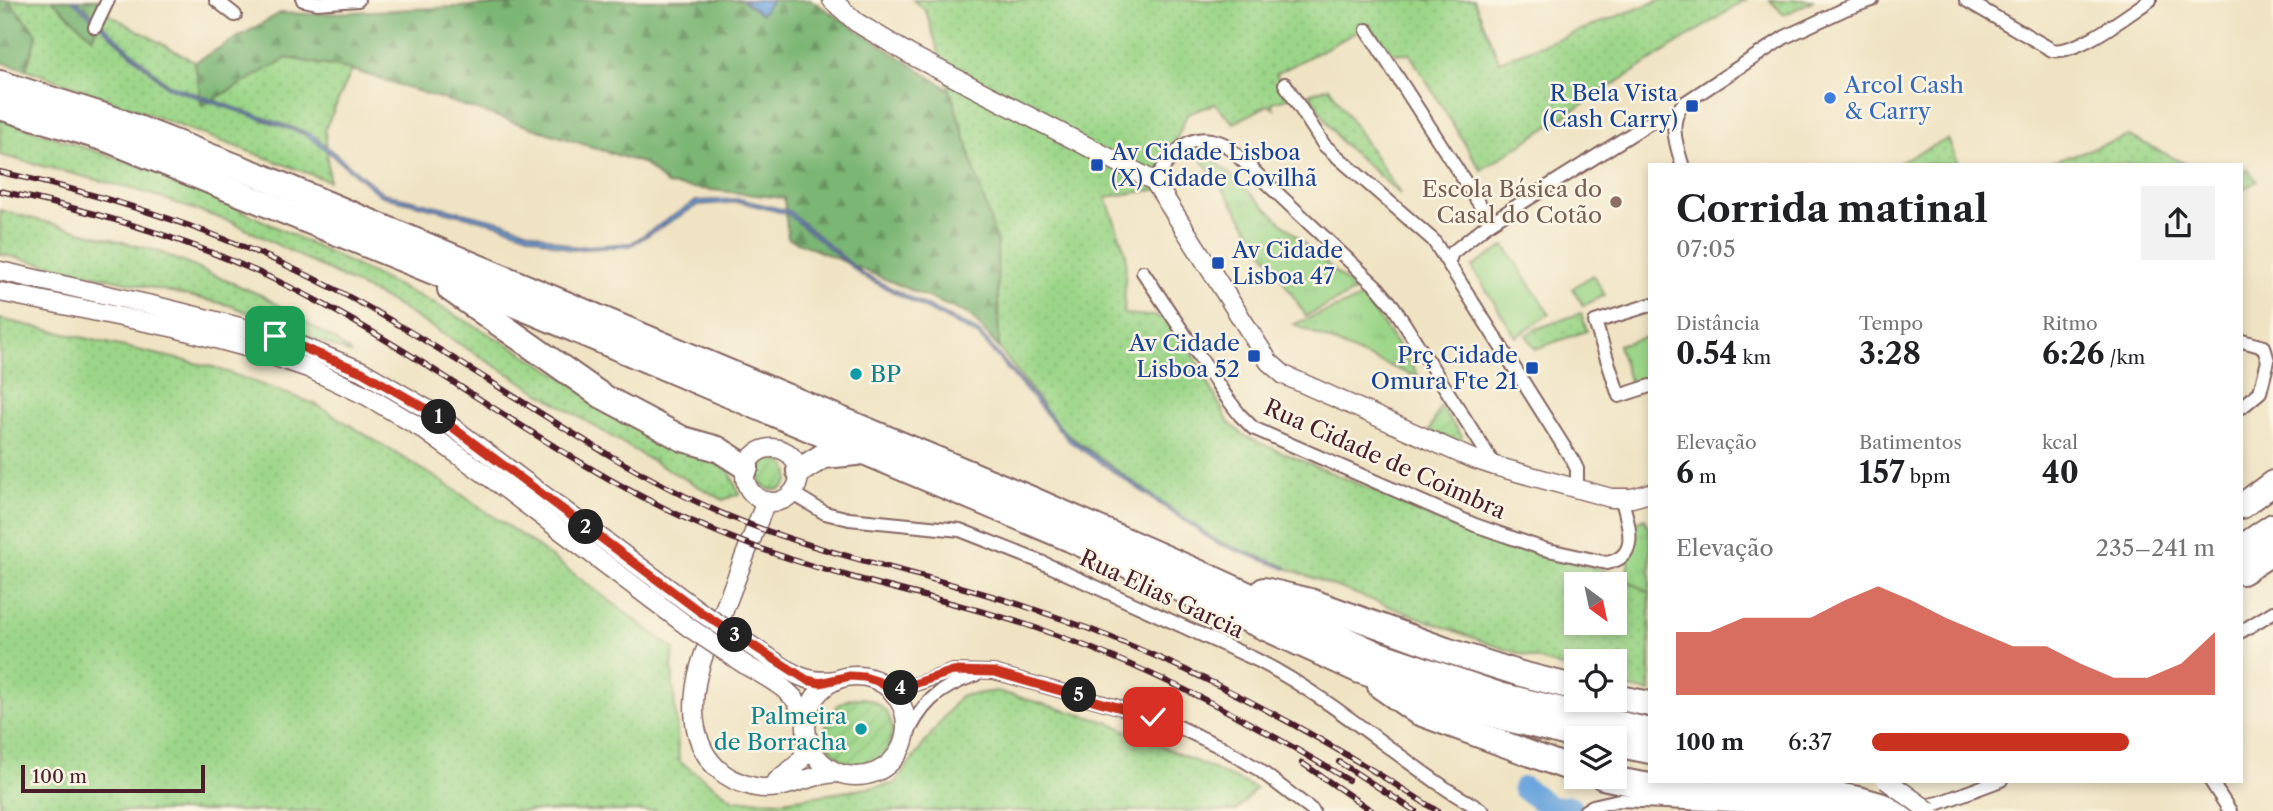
<!DOCTYPE html>
<html lang="pt">
<head>
<meta charset="utf-8">
<style>
	:root { --surface:#fff; --page:#f2f2f2; --text:#202124; --muted:#757577; --accent:#c8321e }
	body { margin:0; font-family:"Libre Caslon Text",serif; background:var(--page); color:var(--text); height:100vh; display:flex; flex-direction:column; font-size:26px; white-space:nowrap }
	* { box-sizing:border-box; margin:0 }
	p { font-size:23px; color:var(--muted) }
	.icon { flex:none; width:38px; height:38px; fill:none; stroke:currentColor; stroke-width:2; stroke-linecap:round; stroke-linejoin:round }
	.map { position:relative; flex:1; overflow:hidden }
	.panel { position:absolute; left:1648px; top:163px; width:595px; height:620px; display:flex; flex-direction:column; background:var(--surface); border-radius:0px; box-shadow:0 4px 10px #0003 }
	.panel>* { flex:none }
	.needle { width:46px; rotate:147deg }
	.buttons { position:absolute; left:1564px; top:572px; display:grid; gap:14px }
	.buttons a { display:grid; place-items:center; width:63px; height:63px; border-radius:0px; background:var(--surface); box-shadow:0 4px 10px #0003; font-size:35px }
	.scale { position:absolute; left:21px; bottom:18px; width:184px; box-sizing:border-box; padding-left:7px; border:4px solid #4a1f2b; border-top:0; font-size:19px; line-height:24px; white-space:nowrap; color:#4a1f2b; -webkit-text-stroke:5px #fcf5e5; paint-order:stroke }
	.pin { position:absolute; display:grid; place-items:center; width:60px; height:60px; color:#fff; margin:-30px; border-radius:14px; box-shadow:0 4px 10px #0006 }
	.km { position:absolute; width:35px; height:35px; margin:-18px; border-radius:50%; background:#222; color:#fff; font-size:19px; line-height:35px; text-align:center }
	.round { display:grid; place-items:center; flex:none; width:74px; height:74px; border-radius:0px; background:var(--page) }
	.overview { display:flex; align-items:center; justify-content:space-between; height:119px; padding:0 28px }
	h1 { font-size:38px; font-weight:700; line-height:52px }
	.metrics { display:grid; grid-template-columns:repeat(3,1fr); gap:10px; height:119px; padding:7px 28px }
	.metrics div { display:grid; align-content:center }
	.metrics b { font-size:30px; font-weight:700 }
	.metrics small { font-size:19px; font-weight:400 }
	.metrics p { font-size:19px }
	.chart { height:196px; padding:14px 28px }
	.chart p { display:flex; justify-content:space-between }
	.chart svg { width:100%; height:126px; margin-top:7px; fill:var(--accent); opacity:.7 }
	ul { padding:0 28px; list-style:none; font-size:23px }
	li { display:grid; grid-template-columns:112px 84px 1fr; align-items:center; height:52px }
	li i { height:18px; border-radius:9px; background:var(--accent) }
	.map>svg:first-child { display:block }
</style>
</head>
<body>
<div class="map">
<svg width="2273" height="811" viewBox="0 0 2273 811">
	<defs>
		<pattern id="grass-dots" width="8" height="8" patternUnits="userSpaceOnUse" patternTransform="scale(1.75)"><rect width="8" height="8" fill="#9bd588"/><path d="M2 2h.1M6 6h.1" fill="none" stroke="#87b676" stroke-width="1.8" stroke-linecap="round"/></pattern>
		<pattern id="forest-firs" width="22" height="20" patternUnits="userSpaceOnUse" patternTransform="scale(1.75)"><rect width="22" height="20" fill="#7cb674"/><path d="M5 1l3.5 6h-7zM16 11l3.5 6h-7z" fill="#68935f"/></pattern>
		<pattern id="park-tufts" width="24" height="20" patternUnits="userSpaceOnUse" patternTransform="scale(1.75)"><rect width="24" height="20" fill="#9bd588"/><path d="M3 7l-1-3M5 7V3M7 7l1-3M15 17l-1-3M17 17v-4M19 17l1-3" fill="none" stroke="#87b676"/></pattern>
		<pattern id="garden-furrows" width="10" height="10" patternUnits="userSpaceOnUse" patternTransform="scale(1.75)"><rect width="10" height="10" fill="#9bd588"/><path d="M-1 1l2-2M0 10L10 0M9 11l2-2" fill="none" stroke="#87b676"/></pattern>
	</defs>
	<rect width="100%" height="100%" fill="#fcf5e5"/>
	<filter id="ink" filterUnits="userSpaceOnUse"><feTurbulence type="fractalNoise" baseFrequency=".0143" numOctaves="2"/><feDisplacementMap in="SourceGraphic" scale="14" xChannelSelector="R" yChannelSelector="G"/><feConvolveMatrix kernelMatrix="1 2 1 2 8 2 1 2 1" color-interpolation-filters="sRGB"/></filter>
	<filter id="wash" filterUnits="userSpaceOnUse"><feTurbulence type="fractalNoise" baseFrequency=".00686" numOctaves="4" result="noise"/><feDisplacementMap in="SourceGraphic" scale="28" xChannelSelector="R" yChannelSelector="G"/><feGaussianBlur stdDeviation="1.57" result="paint"/><feColorMatrix in="noise" values="0 0 0 0 0 0 0 0 0 0 0 0 0 0 0 0 0 1.4 0 .05"/><feComposite in="paint" operator="in"/></filter>
	<g filter="url(#wash)">
		<rect width="100%" height="100%" fill="#efe3c3"/>
		<g fill="url(#grass-dots)" stroke="#727a5a" stroke-width="2" fill-rule="evenodd">
			<path d="M8 0H52L92 37 105 12 195 62 202 106 287 58 352 70 325 129 329 181 26 69 37 34Z"/>
			<path d="M913 0H1474L1499 61 1660 0H1745L1481 170 1409 53 1386 54 1370 25 1276 74 1293 97 1272 102 1274 109 1268 105 1234 123 1215 104 1187 114 1165 166 1159 189 1106 197 1126 254 1124 314 1174 318 1229 423 1246 437 1382 494 1433 519 1503 544 1650 582V692L1615 685V662H1577V672L1490 644 1216 542 1062 430 999 348 997 243 926 11ZM1577 584H1615V623H1577Z"/>
			<path d="M1770 0H1814L1784 15Z"/>
			<path d="M1329 87 1400 194 1340 141 1309 94Z"/>
			<path d="M0 119 172 177 435 304 523 353 680 448 729 470 739 494 723 500 645 457 389 301 234 223 147 193 0 155Z"/>
			<path d="M2129 136 2186 164H2046Z"/>
			<path d="M1948 139 1958 164H1894Z"/>
			<path d="M2248 170 2257 181 2242 190V171Z"/>
			<path d="M0 210 157 251 263 296 335 340 352 354 229 305 0 254Z"/>
			<path d="M1581 313 1587 331 1535 349 1526 335 1536 329Z"/>
			<path d="M0 319 213 367 315 404 443 482 531 542 674 649 672 668 679 761 734 800 783 801 894 784 960 696 997 691 1107 722 1256 788 1236 811H0Z"/>
		</g>
		<g fill="url(#forest-firs)" stroke="#636a50" stroke-width="2">
			<path d="M0 0H8L37 34 26 69 0 62Z"/>
			<path d="M52 0H111L92 37Z"/>
			<path d="M526 0H811L950 90 997 243 999 348 970 315 788 238 784 198 667 185 645 164 352 70 287 58 202 106 195 62 280 13 312 14 517 4Z"/>
		</g>
		<g fill="url(#park-tufts)" stroke="#727a5a" stroke-width="2">
			<path d="M1195 150 1209 155 1356 291 1306 316 1231 201Z"/>
			<path d="M1593 275 1605 295 1583 306 1573 288Z"/>
			<path d="M1364 297 1420 378 1360 354 1294 324Z"/>
			<path d="M1650 336V384L1632 390 1618 345Z"/>
			<path d="M1645 518 1650 533V593L1626 580 1634 523Z"/>
		</g>
		<g fill="url(#garden-furrows)" stroke="#727a5a" stroke-width="2">
			<path d="M1440 407 1462 436 1460 442 1429 432Z"/>
			<circle cx="774" cy="475" r="15"/>
			<circle cx="859" cy="731" r="33"/>
		</g>
		<path fill="#9bd588" stroke="#727a5a" stroke-width="2" d="M1505 246 1549 314 1516 337 1472 267Z"/>
		<g fill="#6da6dc" stroke="#5c6284" stroke-width="2">
			<path d="M72 0H76L167 84 311 134 383 193 504 222 574 247 631 243 696 201 740 199 789 211 863 274 979 332 1068 436 1077 443 1217 541 1287 567 1286 569 1216 543 1069 441 979 336 862 276 788 214 740 202 698 205 630 246 571 250 500 225 386 197 380 195 315 141 304 134 167 87Z"/>
			<path d="M742 0H768L771 2 761 14Z"/>
		</g>
		<g fill="none" stroke-linecap="round" stroke-linejoin="round">
			<path stroke="#6da6dc" stroke-width="23" d="M1524 788 1551 808 1570 807 1573 811"/>
		</g>
	</g>
	<g filter="url(#ink)">
		<g fill="none" stroke-linecap="round" stroke-linejoin="round">
			<defs>
				<g id="street">
					<path d="M216 0 235 15"/>
					<path d="M303 0 317 3 358 0"/>
					<path d="M1966 0 2052 50C2077 55 2127 15 2150 0"/>
					<path d="M95 27 108 0"/>
					<path d="M1367 30 1491 222"/>
					<path d="M1285 84 1324 145 1433 240 1448 263"/>
					<path d="M1682 164C1676 144 1668 121 1683 104L1785 37 1845 9 1872 0"/>
					<path d="M1154 181C1173 154 1189 127 1226 145L1377 287 1393 306 1495 466"/>
					<path d="M1143 272 1227 398 1240 415 1253 428 1475 525 1544 549 1607 563C1642 556 1627 523 1622 499"/>
					<path d="M1650 305 1595 322 1619 396 1650 386"/>
					<path d="M2242 341 2264 347"/>
					<path d="M2242 407 2260 392 2268 361 2264 347"/>
					<path d="M1577 488V469L1573 461 1448 263 1452 253 1488 224 1651 122 1674 121"/>
					<path d="M792 493 825 513 849 519 960 530 1041 562 1257 660C1323 694 1380 743 1441 785 1454 795 1469 802 1483 811"/>
					<path d="M2242 631 2273 612"/>
					<path d="M889 688 908 687 953 671 994 672 1122 708 1179 727 1225 749 1258 769 1313 811"/>
					<path d="M904 741C920 705 937 688 975 675"/>
					<path d="M2210 780 2230 811"/>
					<path d="M1585 811 1593 806 1619 800 1867 811"/>
					<path d="M1898 811 1939 803 2001 780"/>
				</g>
				<g id="secondary">
					<path d="M832 0 856 22 909 54 1154 181 1269 362 1284 375 1468 457 1495 466 1611 498H1632L1650 493"/>
					<path d="M0 271 156 306 276 336 362 371 432 412 699 611"/>
					<path d="M0 292 175 328 246 347 308 368 367 396 421 428 510 492 690 628"/>
					<circle cx="772" cy="475" r="27"/>
					<path d="M766 501C752 537 738 574 724 610 718 625 710 639 704 654 685 707 689 773 755 787 784 793 810 773 838 773"/>
					<path d="M756 649C786 668 800 685 837 680"/>
					<path d="M747 666C772 680 799 693 807 722"/>
					<circle cx="856" cy="726" r="50"/>
					<path d="M773 785C790 766 800 771 809 741"/>
				</g>
				<g id="highway">
					<path d="M0 83 117 120 261 176 1029 498 1216 580 1373 652 1503 696 1650 731"/>
					<path d="M0 107 106 139 535 313 1070 539 1360 671 1504 718 1584 738"/>
					<path d="M450 289 602 396 683 439 718 449 746 467"/>
					<path d="M799 471 823 456 857 453"/>
					<path d="M2242 506 2273 483"/>
					<path d="M2242 547 2273 526"/>
					<path d="M2242 572 2273 552"/>
					<path d="M1264 590 1310 601 1446 650 1521 674 1577 688"/>
					<path d="M1380 686 1417 712 1577 771"/>
					<path d="M1615 697 1650 704"/>
					<path d="M1615 744 1650 751"/>
					<path d="M1603 777C1647 787 1692 793 1737 793 1791 792 1844 788 1895 811"/>
				</g>
			</defs>
			<use href="#street" stroke="#846460" stroke-width="16"/>
			<use href="#secondary" stroke="#846460" stroke-width="21"/>
			<use href="#highway" stroke="#846460" stroke-width="28"/>
			<use href="#street" stroke="#fff" stroke-width="12"/>
			<use href="#secondary" stroke="#fff" stroke-width="18"/>
			<use href="#highway" stroke="#fff" stroke-width="24"/>
			<defs>
				<g id="rail">
					<path d="M0 172C128 200 250 241 364 305 485 372 594 457 721 513 822 556 930 574 1033 609 1176 656 1311 729 1437 811"/>
					<path d="M0 191C109 214 216 247 315 300 443 367 556 459 687 519 736 541 788 560 841 574 903 592 966 605 1027 625 1140 662 1247 718 1348 780"/>
					<path d="M1339 762 1415 811"/>
					<path d="M1302 763 1372 811"/>
				</g>
			</defs>
			<use href="#rail" stroke="#4a1f2b" stroke-width="6"/>
			<use href="#rail" stroke="#fcf5e5" stroke-width="3.5" stroke-dasharray="10" stroke-linecap="butt"/>
			<defs>
				<g id="secondary-bridge">
					<path d="M699 611 756 649"/>
					<path d="M690 628 747 666"/>
					<path d="M1886 780 1929 811"/>
				</g>
			</defs>
			<use href="#secondary-bridge" stroke="#846460" stroke-width="21" stroke-linecap="butt"/>
			<use href="#secondary-bridge" stroke="#fff" stroke-width="18"/>
		</g>
	</g>
	<g fill="none" stroke-linecap="round" stroke-linejoin="round" filter="url(#ink)">
		<defs>
			<path id="route" d="M275 336 362 372 432 412 699 611 807 680 820 683 850 676 864 677 877 681 889 688 899 689 953 671 994 672 1153 717"/>
		</defs>
		<use href="#route" stroke="#fff" stroke-width="14"/>
		<use href="#route" stroke="#c8321e" stroke-width="9"/>
	</g>
	<circle fill="#3f7fe0" stroke="#fcf5e5" stroke-width="2.5" cx="1830" cy="98" r="7"/>
	<g fill="#1a4fb4" stroke="#fcf5e5" stroke-width="2.5">
		<rect x="1685" y="99" width="14" height="14" rx="3.5"/>
		<rect x="1090" y="158" width="14" height="14" rx="3.5"/>
		<rect x="1211" y="256" width="14" height="14" rx="3.5"/>
		<rect x="1247" y="349" width="14" height="14" rx="3.5"/>
		<rect x="1525" y="361" width="14" height="14" rx="3.5"/>
	</g>
	<circle fill="#8d6e63" stroke="#fcf5e5" stroke-width="2.5" cx="1616" cy="202" r="7"/>
	<g fill="#0f9aa8" stroke="#fcf5e5" stroke-width="2.5">
		<circle cx="856" cy="374" r="7"/>
		<circle cx="861" cy="729" r="7"/>
	</g>
	<g text-anchor="middle" dominant-baseline="central" stroke-width="5" stroke-linejoin="round" paint-order="stroke">
		<g font-size="23" fill="#366cbe" stroke="#fcf5e5" text-anchor="start">
			<text x="1844" y="85">Arcol Cash<tspan x="1844" dy="26">&amp; Carry</tspan></text>
		</g>
		<g font-size="23" fill="#164399" stroke="#fcf5e5" text-anchor="end">
			<text x="1678" y="93">R Bela Vista<tspan x="1678" dy="26">(Cash Carry)</tspan></text>
			<text x="1111" y="152" text-anchor="start">Av Cidade Lisboa<tspan x="1111" dy="26">(X) Cidade Covilhã</tspan></text>
			<text x="1232" y="250" text-anchor="start">Av Cidade<tspan x="1232" dy="26">Lisboa 47</tspan></text>
			<text x="1240" y="343">Av Cidade<tspan x="1240" dy="26">Lisboa 52</tspan></text>
			<text x="1518" y="355">Prç Cidade<tspan x="1518" dy="26">Omura Fte 21</tspan></text>
		</g>
		<g font-size="23" fill="#785e54" stroke="#fcf5e5" text-anchor="end">
			<text x="1602" y="189">Escola Básica do<tspan x="1602" dy="26">Casal do Cotão</tspan></text>
		</g>
		<g font-size="23" fill="#0d838f" stroke="#fcf5e5" text-anchor="start">
			<text x="870" y="374">BP</text>
			<text x="847" y="716" text-anchor="end">Palmeira<tspan x="847" dy="26">de Borracha</tspan></text>
		</g>
		<g font-size="23" fill="#4a1f2b" stroke="#fcf5e5">
			<text transform="translate(1385 459) rotate(24)">Rua Cidade de Coimbra</text>
			<text transform="translate(1162 594) rotate(25)">Rua Elias Garcia</text>
		</g>
	</g>
</svg>
<div class="buttons">
<a><svg class="needle" viewBox="-14 -14 28 28"><path d="M0-13l5 13h-10z" fill="#e53935"/><path d="M0 13l5-13h-10z" fill="#757577"/></svg></a>
<a><svg class="icon" aria-label="locate" viewBox="0 0 24 24"><circle cx="12" cy="12" r="6"/><path d="M12 2v4M12 18v4M2 12h4M18 12h4"/></svg></a>
<a><svg class="icon" aria-label="layers" viewBox="0 0 24 24"><path d="M12 4l9 5-9 5-9-5zM3 14l9 5 9-5"/></svg></a>
</div>
<div class="scale">100 m</div>
<div class="pin" style="left:275px;top:336px;background:#1e9e55"><svg class="icon" aria-label="arrive" viewBox="0 0 24 24"><path d="M6 21V4h12l-3 4 3 4H6"/></svg></div>
<div class="pin" style="left:1153px;top:717px;background:#d93025"><svg class="icon" aria-label="check" viewBox="0 0 24 24"><path d="M5 12l5 5 9-10"/></svg></div>
<b class="km" style="left:439px;top:417px">1</b>
<b class="km" style="left:586px;top:527px">2</b>
<b class="km" style="left:735px;top:635px">3</b>
<b class="km" style="left:901px;top:688px">4</b>
<b class="km" style="left:1079px;top:695px">5</b>
<section class="panel">
<div class="overview"><div><h1>Corrida matinal</h1><p>07:05</p></div><a class="round"><svg class="icon" aria-label="share" viewBox="0 0 24 24"><path d="M12 15V3M7 8l5-5 5 5M5 13v7h14v-7"/></svg></a></div>
<div class="metrics">
<div><p>Distância</p><b>0.54<small> km</small></b></div>
<div><p>Tempo</p><b>3:28</b></div>
<div><p>Ritmo</p><b>6:26<small> /km</small></b></div>
</div>
<div class="metrics">
<div><p>Elevação</p><b>6<small> m</small></b></div>
<div><p>Batimentos</p><b>157<small> bpm</small></b></div>
<div><p>kcal</p><b>40</b></div>
</div>
<div class="chart"><p><span>Elevação</span>235–241 m</p>
<svg viewBox="0 0 160 44" preserveAspectRatio="none"><path d="M0 44V22L10 22L20 17L30 17L40 17L50 11L60 6L70 11L80 17L90 22L100 27L110 27L120 33L130 38L140 38L150 33L160 22V44z"/></svg>
</div>
<ul>
<li><b>100 m</b>6:37<i style="width:75%"></i></li>
</ul>
</section>
</div>
</body>
</html>
